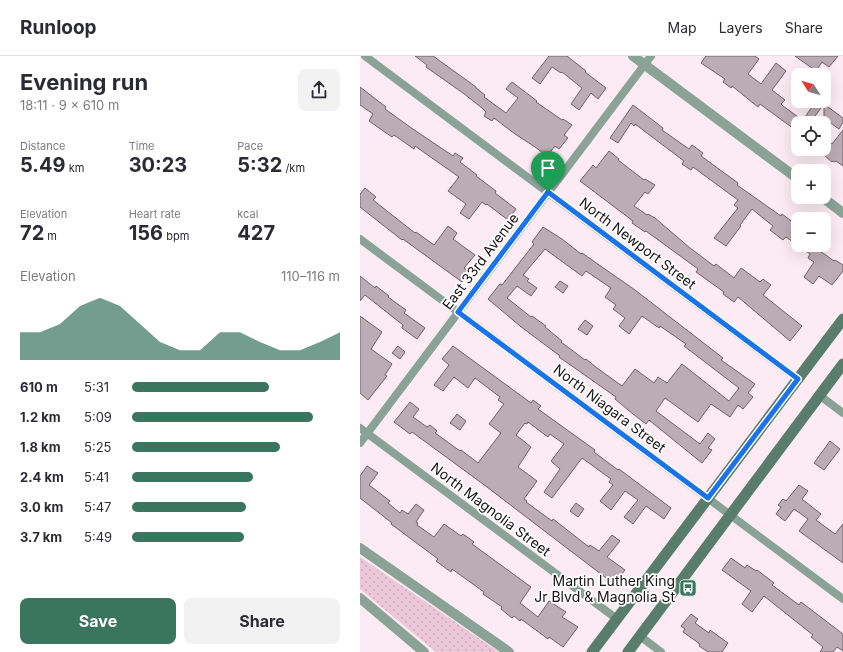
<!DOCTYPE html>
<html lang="en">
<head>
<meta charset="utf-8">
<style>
	:root { --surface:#fff; --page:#f2f2f3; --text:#2b2b33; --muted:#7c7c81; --line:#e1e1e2; --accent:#39755f }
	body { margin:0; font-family:Inter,sans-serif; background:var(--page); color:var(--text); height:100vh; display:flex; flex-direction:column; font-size:15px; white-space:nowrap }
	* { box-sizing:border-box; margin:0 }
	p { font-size:13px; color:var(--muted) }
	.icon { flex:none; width:22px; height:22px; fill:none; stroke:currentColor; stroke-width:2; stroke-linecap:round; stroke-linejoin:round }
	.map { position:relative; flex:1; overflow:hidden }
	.details { display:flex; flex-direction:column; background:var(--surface); width:360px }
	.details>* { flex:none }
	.needle { width:26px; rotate:307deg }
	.fabs { position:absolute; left:431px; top:12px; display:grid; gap:8px }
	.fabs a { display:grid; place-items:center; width:40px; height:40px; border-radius:8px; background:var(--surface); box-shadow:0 4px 16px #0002; font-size:20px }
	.pin { position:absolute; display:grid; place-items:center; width:34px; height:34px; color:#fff; margin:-41px -17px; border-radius:50% 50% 50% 0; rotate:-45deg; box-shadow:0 0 4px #0007 }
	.pin .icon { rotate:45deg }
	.round { display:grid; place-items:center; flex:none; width:42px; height:42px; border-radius:8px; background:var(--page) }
	.headline { display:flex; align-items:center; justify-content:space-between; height:68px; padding:0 20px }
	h1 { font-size:22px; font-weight:700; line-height:30px }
	.figures { display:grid; grid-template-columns:repeat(3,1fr); gap:6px; height:68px; padding:4px 20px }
	.figures div { display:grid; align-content:center }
	.figures b { font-size:20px; font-weight:700 }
	.figures small { font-size:11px; font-weight:400 }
	.figures p { font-size:11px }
	.chart { height:112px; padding:8px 20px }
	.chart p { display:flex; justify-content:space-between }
	.chart svg { width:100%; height:72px; margin-top:4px; fill:var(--accent); opacity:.7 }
	.button { display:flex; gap:8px; margin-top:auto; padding:8px 20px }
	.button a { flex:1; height:46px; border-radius:8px; background:var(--accent); color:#fff; font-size:16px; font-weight:700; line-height:46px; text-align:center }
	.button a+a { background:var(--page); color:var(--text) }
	ul { padding:0 20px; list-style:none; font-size:13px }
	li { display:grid; grid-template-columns:64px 48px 1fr; align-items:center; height:30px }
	li i { height:10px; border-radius:5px; background:var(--accent) }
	header { display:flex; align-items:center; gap:24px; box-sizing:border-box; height:56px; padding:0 20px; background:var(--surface); border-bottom:1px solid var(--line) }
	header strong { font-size:19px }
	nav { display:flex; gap:22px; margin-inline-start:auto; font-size:14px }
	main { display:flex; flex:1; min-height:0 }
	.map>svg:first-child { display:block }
</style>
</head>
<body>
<header>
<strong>Runloop</strong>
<nav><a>Map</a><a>Layers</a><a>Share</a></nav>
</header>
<main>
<section class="details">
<div class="headline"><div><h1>Evening run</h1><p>18:11 · 9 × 610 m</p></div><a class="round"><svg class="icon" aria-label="share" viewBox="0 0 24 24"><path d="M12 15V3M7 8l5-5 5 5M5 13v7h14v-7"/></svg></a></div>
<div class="figures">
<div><p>Distance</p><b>5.49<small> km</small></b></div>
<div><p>Time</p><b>30:23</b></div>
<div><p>Pace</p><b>5:32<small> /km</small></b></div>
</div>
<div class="figures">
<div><p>Elevation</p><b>72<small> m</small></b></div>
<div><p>Heart rate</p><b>156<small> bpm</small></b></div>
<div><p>kcal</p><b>427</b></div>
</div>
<div class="chart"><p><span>Elevation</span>110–116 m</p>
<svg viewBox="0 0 160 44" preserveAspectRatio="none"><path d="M0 44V27L10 27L20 22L30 11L40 6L50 11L60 22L70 33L80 38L90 38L100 27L110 27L120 33L130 38L140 38L150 33L160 27V44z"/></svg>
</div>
<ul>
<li><b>610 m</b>5:31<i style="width:66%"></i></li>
<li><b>1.2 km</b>5:09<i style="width:87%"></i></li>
<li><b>1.8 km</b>5:25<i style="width:71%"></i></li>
<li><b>2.4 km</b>5:41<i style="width:58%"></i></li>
<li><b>3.0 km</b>5:47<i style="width:55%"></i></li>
<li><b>3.7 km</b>5:49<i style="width:54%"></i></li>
</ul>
<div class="button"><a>Save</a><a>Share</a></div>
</section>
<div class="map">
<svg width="483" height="596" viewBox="0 0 483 596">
	<defs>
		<pattern id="park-dots" width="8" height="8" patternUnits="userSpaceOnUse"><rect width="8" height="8" fill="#ebc7d7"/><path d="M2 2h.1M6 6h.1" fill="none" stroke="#c9aab8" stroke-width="1.8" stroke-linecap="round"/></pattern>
	</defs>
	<rect width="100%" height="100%" fill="#fcebf2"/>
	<path fill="url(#park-dots)" d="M0 501 139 596H76L0 533Z"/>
	<g fill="#bcacb3" stroke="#706168" fill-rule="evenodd">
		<path d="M55 0H73L116 31V32L125 39 124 41 146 57 158 42 146 33 152 26 177 45 176 46 202 64 203 63 212 69 204 79 208 82 199 93 195 90 187 100 175 91 155 78 134 62 132 65 124 60 126 56 122 52 103 37 66 11 67 9Z"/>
		<path d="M189 0H207L226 15 225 16 246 32 238 43 231 37 219 54 211 48 222 32 202 16 201 17 192 11 180 28 172 22Z"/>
		<path d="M346 0H395L399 3 388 18 401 28 416 7 426 15 412 34 425 44 421 48 423 50 441 63 434 73 400 48 398 51 372 30 371 32 363 26 365 23 341 7Z"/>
		<path d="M435 0H478L469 11 462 6 456 15Z"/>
		<path d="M0 31 26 51 25 53 50 71 93 100 95 97 103 102 100 106 117 119 116 120 136 135 135 137 156 153 148 164 127 148 126 149 122 146 109 163 100 157 106 148 88 135 99 121 55 90 54 93 34 79 32 81 9 65 13 58 0 49Z"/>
		<path d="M456 45H466L450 67H441Z"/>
		<path d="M464 48 483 62V66L479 73 464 62Z"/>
		<path d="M273 49 303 72 302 74 329 93 332 89 343 97 341 100 378 127 377 129 421 160 422 158 438 170V189H452L474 205 475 204 483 209V215L472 229 459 220 453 228 444 221 454 206 448 202 450 198 426 181 423 184 410 174 413 170 392 153 380 169 381 170 366 190 354 182 378 152 374 149 378 144 333 111 331 114 322 108 324 105 275 68 274 70 271 67 258 87 250 82Z"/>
		<path d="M483 74V110L476 105 475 106 473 105 472 106 464 99V82L472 88Z"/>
		<path d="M249 95 259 103 258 104 284 124 285 123 295 129 288 138 285 136 274 150 287 159 288 158 295 162 330 192 354 210 356 208 374 222 381 212 400 226 403 223 411 229 403 239 442 270 430 285 378 241 374 246 363 238 364 236 336 216 338 213 286 175 285 176 272 167 273 165 220 125 233 109 236 112Z"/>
		<path d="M5 132 16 141 13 144 55 177 56 176 74 189 88 170 97 177 93 183 115 199 104 212 109 216 102 226 43 183 42 184 0 151V138Z"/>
		<path d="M183 171 202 183 221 198 222 197 275 234 363 302 361 304 395 328 388 337 393 341 383 353 378 349 370 361 351 348 338 366 305 342 296 355 340 388 348 377 355 383 348 392 352 394 342 407 289 364 286 368 273 358 255 343 256 341 199 301 200 300 160 270 128 243 140 228 142 229 174 188 172 186ZM185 193 222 220 226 215 251 232 245 241 256 249 253 253 265 262 259 270 269 278 282 260 299 272 300 270 326 288 324 290 379 332 369 345 322 308 307 327 298 321 294 327 275 313 262 330 237 312 226 303 225 304 201 286 202 285 185 271 186 270 172 260 171 261 147 242 157 230 171 240 177 232 167 225 169 223 163 219Z"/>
		<path d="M0 220 15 232 16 230 29 240 28 241 46 254 44 257 65 272 57 283 42 272 43 269 5 239 0 245Z"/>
		<path d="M200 225 208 230 203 237 195 231Z"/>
		<path d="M0 260 22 276 11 293 32 308 25 319 27 320 8 344 0 337Z"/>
		<path d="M225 264 233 270 227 279 218 273Z"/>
		<path d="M38 290 45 296 40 303 32 297Z"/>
		<path d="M93 290 171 347 173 344 181 350 178 353 235 394 234 396 258 414 259 413 311 452 304 463 286 450 273 468 264 461 278 444 265 435 251 454 240 445 253 429 249 426 251 423 222 402 192 442 184 436 200 413 191 405 204 388 190 378 188 381 168 366 167 368 165 367 156 379 171 391 158 411 177 425 164 443 167 445 166 446 192 465 193 463 229 491 230 489 239 495 252 479 260 485 247 501 265 514 254 528 123 428 52 376 50 378 34 366 50 346 59 353 53 361 67 371 70 369 77 375 75 377 100 395 101 394 118 407 141 377 129 368 144 348 138 344 140 341 115 322 108 332 94 321 83 335 74 329 89 309 82 303Z"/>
		<path d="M97 358 106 365 100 374 90 367Z"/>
		<path d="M470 385 480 393 464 414 454 407Z"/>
		<path d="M7 410 18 417 9 429 30 445 28 447 40 457 42 454 48 458 56 448 64 454 56 466 58 467 57 469 74 481 84 468 101 480 103 478 114 486 112 488 171 531 160 547 178 561 189 545 206 556 202 561 218 571 203 591 189 581 188 583 161 563 160 565 154 560 152 562 141 553 142 551 123 538 124 536 92 513 91 516 76 505 78 503 31 468 32 467 0 442V420Z"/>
		<path d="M439 429 448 435 442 443 461 458 456 464 475 478 483 468V507L439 475 448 463 434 453 425 465 416 458 421 451 418 449 423 443 426 445Z"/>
		<path d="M216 447 224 453 218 461 210 455Z"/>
		<path d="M371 502 385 512 387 509 396 515 397 514 414 527 412 529 439 549 441 546 483 578V595L477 591 473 596H460L463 591 451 581 453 579 404 540 392 556 382 548 391 535 362 514Z"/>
		<path d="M331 558 338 563 335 567 349 577 350 574 368 587 362 596H348L339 590 340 588 323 576 325 573 321 570Z"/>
	</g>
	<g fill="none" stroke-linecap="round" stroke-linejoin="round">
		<g stroke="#8aa298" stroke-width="8">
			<path d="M5 0 438 323"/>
			<path d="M0 183 483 543"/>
			<path d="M459 339 483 357"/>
			<path d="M0 372 257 563"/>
			<path d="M0 387 291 0"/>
			<path d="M280 580 301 596"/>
		</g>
		<g stroke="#8aa298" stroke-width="10">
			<path d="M273 0 438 123"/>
			<path d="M462 141 483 157"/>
			<path d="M0 492 149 596"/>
			<path d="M0 542 64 596"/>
		</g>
		<g stroke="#587c6e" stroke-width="11">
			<path d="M232 596 483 263"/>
			<path d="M268 596 483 308"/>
		</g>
	</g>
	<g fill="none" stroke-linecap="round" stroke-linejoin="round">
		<defs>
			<path id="route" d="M188 136 438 323 348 442 98 256Z"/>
		</defs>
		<use href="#route" stroke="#fff" stroke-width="8"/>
		<use href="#route" stroke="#1a73e8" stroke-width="5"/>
	</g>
	<defs>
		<symbol id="bus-square" viewBox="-11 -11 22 22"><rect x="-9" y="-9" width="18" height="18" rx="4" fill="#39755f" stroke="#fefefe"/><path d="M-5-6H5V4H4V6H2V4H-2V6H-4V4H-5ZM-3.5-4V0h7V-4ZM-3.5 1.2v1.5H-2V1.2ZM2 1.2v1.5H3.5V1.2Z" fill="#fff"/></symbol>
	</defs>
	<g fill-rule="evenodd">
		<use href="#bus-square" x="318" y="522" width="20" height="20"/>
	</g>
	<g text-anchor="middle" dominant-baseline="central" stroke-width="3.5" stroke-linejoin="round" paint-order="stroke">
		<g font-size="14" fill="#171214" stroke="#fefefe">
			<text transform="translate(278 187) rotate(37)">North Newport Street</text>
			<text transform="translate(120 205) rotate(-53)">East 33rd Avenue</text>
			<text transform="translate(250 352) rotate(37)">North Niagara Street</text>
			<text transform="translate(131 453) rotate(37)">North Magnolia Street</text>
		</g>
		<g font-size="14" fill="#171214" stroke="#fefefe" text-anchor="end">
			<text x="315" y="524">Martin Luther King<tspan x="315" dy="16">Jr Blvd &amp; Magnolia St</tspan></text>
		</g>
	</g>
</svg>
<div class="fabs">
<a><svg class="needle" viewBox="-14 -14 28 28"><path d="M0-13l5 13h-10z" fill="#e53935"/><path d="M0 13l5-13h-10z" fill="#7c7c81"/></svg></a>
<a><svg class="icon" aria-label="locate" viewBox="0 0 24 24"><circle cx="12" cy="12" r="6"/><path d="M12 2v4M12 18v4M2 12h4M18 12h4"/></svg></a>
<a>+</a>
<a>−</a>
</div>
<div class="pin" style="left:188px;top:136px;background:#1e9e55"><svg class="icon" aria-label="arrive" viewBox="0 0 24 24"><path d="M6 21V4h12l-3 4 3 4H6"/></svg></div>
</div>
</main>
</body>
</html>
